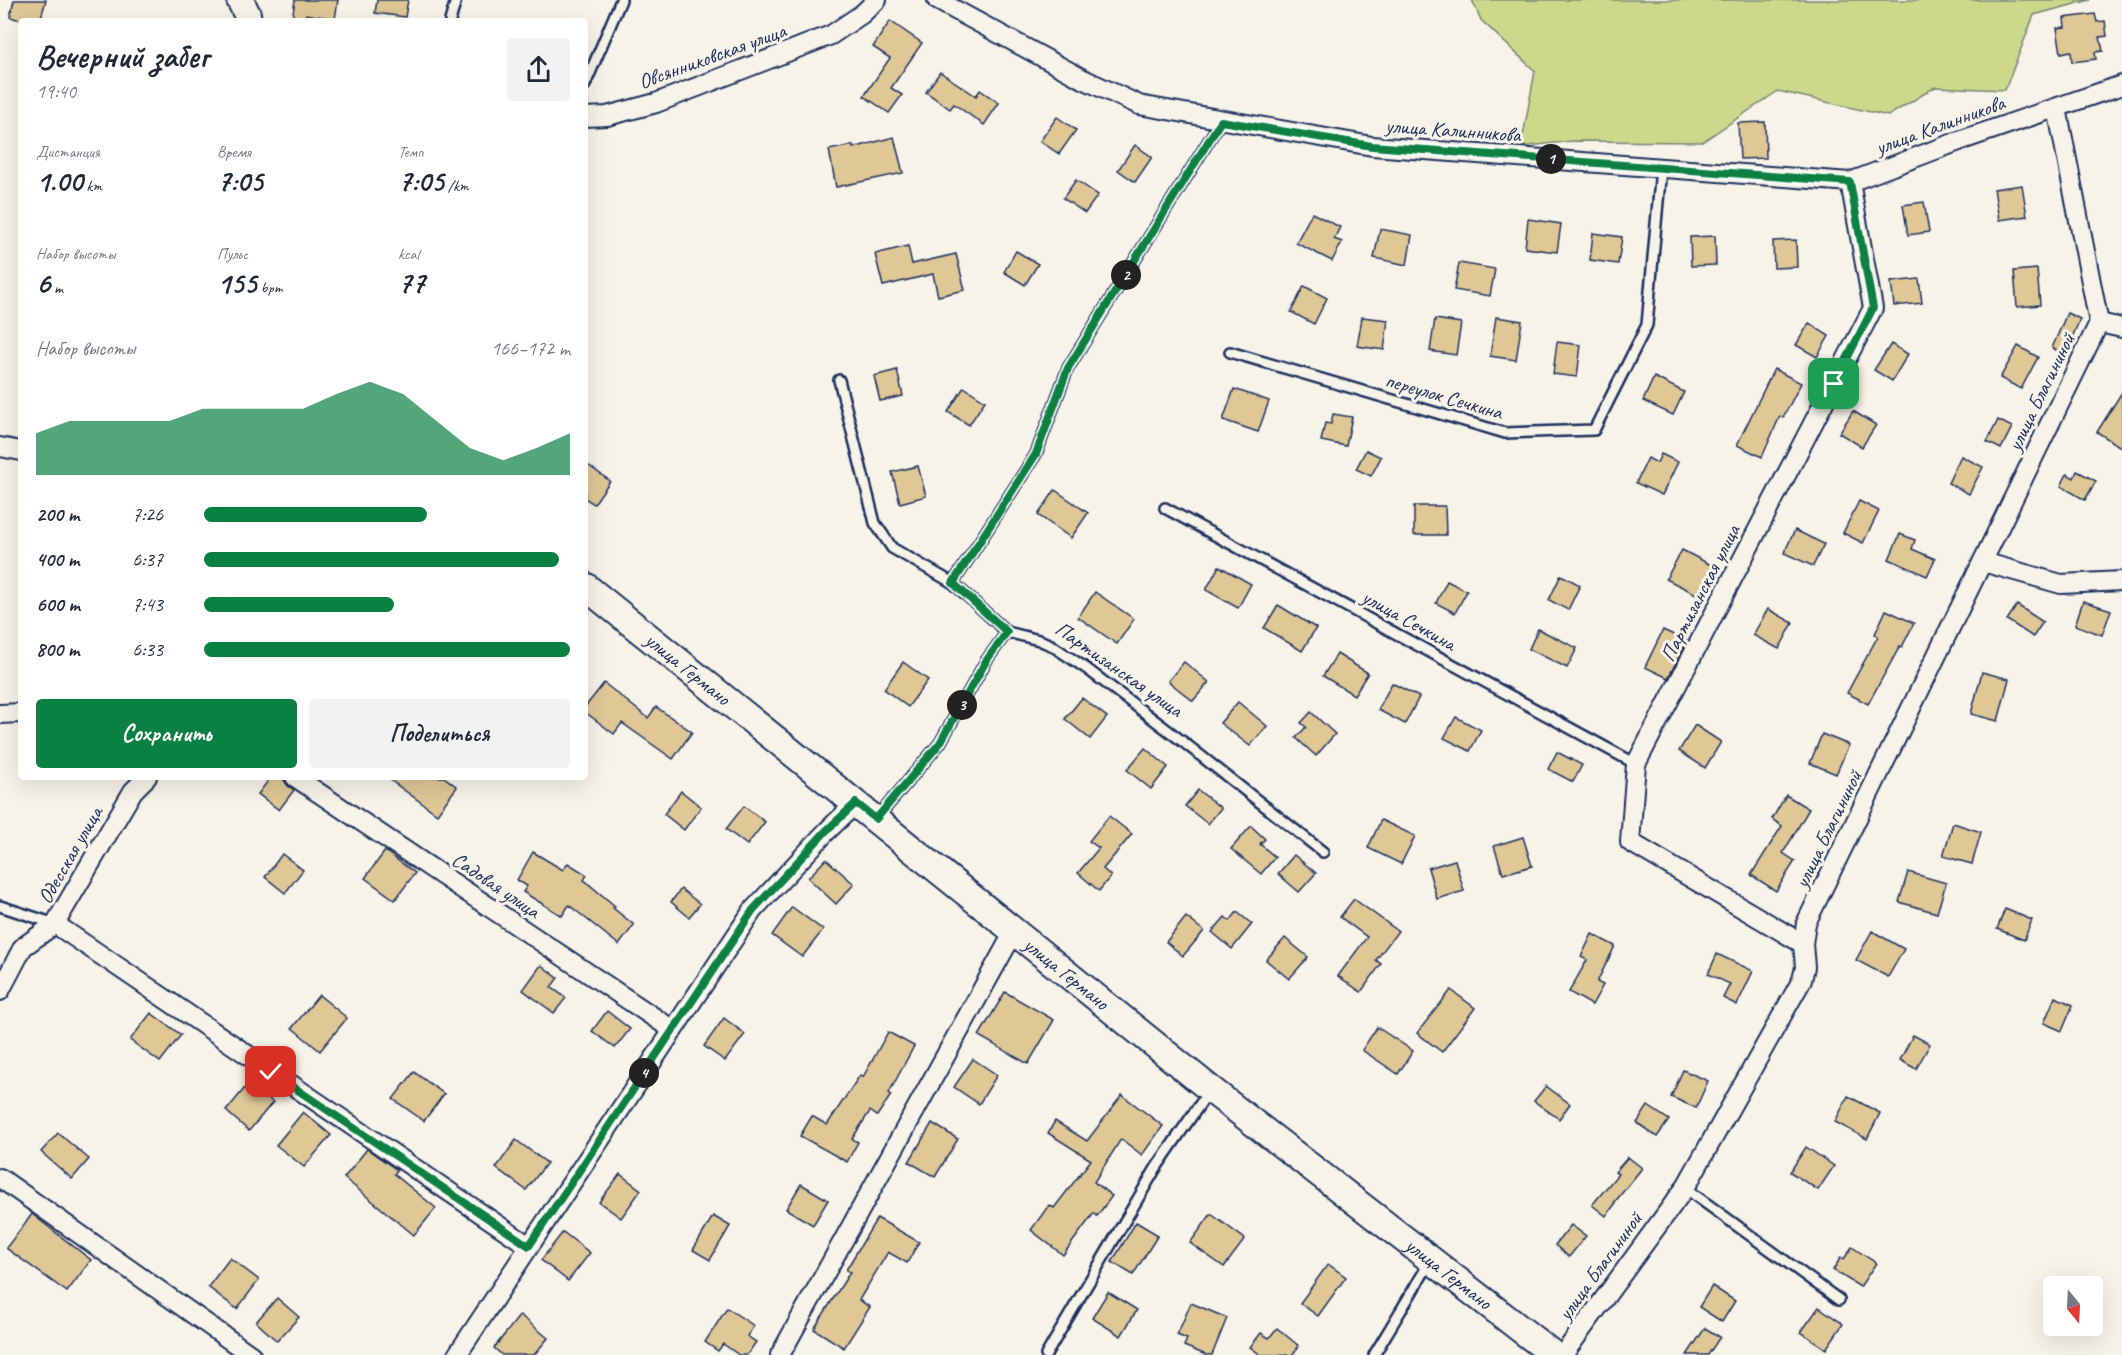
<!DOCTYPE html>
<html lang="ru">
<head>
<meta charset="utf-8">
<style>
	:root { --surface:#fff; --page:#f2f2f3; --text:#1f2937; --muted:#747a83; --accent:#0b8043 }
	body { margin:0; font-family:Caveat,sans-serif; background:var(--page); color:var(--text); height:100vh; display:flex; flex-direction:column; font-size:22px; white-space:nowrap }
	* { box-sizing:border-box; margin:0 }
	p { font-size:20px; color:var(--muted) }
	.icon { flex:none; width:33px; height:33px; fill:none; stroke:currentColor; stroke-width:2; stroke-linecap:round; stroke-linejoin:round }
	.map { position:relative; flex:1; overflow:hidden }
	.drawer { position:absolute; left:18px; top:18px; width:570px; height:762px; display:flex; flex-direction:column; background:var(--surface); border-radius:6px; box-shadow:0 6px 24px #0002 }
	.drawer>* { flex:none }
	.needle { width:39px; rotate:162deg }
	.controls { position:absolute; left:2043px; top:1276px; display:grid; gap:12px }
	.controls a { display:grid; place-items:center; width:60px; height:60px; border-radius:6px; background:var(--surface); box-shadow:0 6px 24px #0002; font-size:30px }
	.pin { position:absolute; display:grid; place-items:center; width:51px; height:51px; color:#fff; margin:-26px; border-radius:12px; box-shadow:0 3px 9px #0006 }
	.km { position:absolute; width:30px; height:30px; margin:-15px; border-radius:50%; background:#222; color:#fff; font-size:16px; line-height:30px; text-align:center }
	.round { display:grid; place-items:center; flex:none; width:63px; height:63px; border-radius:6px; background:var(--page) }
	.head { display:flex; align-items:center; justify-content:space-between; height:102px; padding:0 18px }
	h1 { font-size:33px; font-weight:700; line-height:45px }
	.metrics { display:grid; grid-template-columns:repeat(3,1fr); gap:9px; height:102px; padding:6px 18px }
	.metrics div { display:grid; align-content:center }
	.metrics b { font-size:30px; font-weight:700 }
	.metrics small { font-size:16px; font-weight:400 }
	.metrics p { font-size:16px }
	.chart { height:168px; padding:12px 18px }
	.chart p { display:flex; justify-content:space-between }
	.chart svg { width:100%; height:108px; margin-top:6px; fill:var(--accent); opacity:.7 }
	.action { display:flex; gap:12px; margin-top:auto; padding:12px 18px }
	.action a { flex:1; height:69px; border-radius:6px; background:var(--accent); color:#fff; font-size:24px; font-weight:700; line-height:69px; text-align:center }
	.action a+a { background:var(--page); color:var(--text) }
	ul { padding:0 18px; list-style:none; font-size:20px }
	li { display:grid; grid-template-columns:96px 72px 1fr; align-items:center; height:45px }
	li i { height:15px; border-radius:8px; background:var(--accent) }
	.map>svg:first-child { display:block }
</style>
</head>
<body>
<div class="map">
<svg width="2122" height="1355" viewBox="0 0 2122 1355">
	<rect width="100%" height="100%" fill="#f7f3e8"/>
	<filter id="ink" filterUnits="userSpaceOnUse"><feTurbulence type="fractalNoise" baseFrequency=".0167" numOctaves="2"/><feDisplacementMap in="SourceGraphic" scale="12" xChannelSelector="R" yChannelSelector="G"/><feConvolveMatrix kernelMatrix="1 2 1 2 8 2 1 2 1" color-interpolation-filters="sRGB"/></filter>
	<g filter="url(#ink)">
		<path fill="#cdd88b" stroke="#748474" stroke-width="1.5" d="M1472 0H2090L2034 15 2005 90 1935 87 1888 116 1778 91 1702 142 1572 141 1521 147 1535 71 1481 20Z"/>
		<g fill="#dfc796" stroke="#1b2f5e" stroke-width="1.5">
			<path d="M14 0H46L40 21H24L10 17Z"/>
			<path d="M295 0H338L335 19 306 14 305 21 292 20Z"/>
			<path d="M377 0H408L405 17 375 13Z"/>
			<path d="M2095 14 2097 22 2105 21 2107 36 2100 37 2103 51 2095 52 2096 59 2072 62 2071 51 2061 53 2057 28 2065 27 2064 18Z"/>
			<path d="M890 21 922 43 891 88 902 95 889 113 864 96 890 58 873 47Z"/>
			<path d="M940 72 976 96 980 90 999 103 984 125 954 104 950 109 926 92Z"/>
			<path d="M1057 117 1076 130 1059 154 1040 141Z"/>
			<path d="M1765 122 1766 158 1740 159 1738 123Z"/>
			<path d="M894 137 903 173 836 187 829 150 853 145V148Z"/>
			<path d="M1135 145 1152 157 1135 182 1118 170Z"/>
			<path d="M1076 180 1098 195 1085 213 1063 198Z"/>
			<path d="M2022 185 2027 216 1999 220 1994 189Z"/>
			<path d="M1924 202 1929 232 1908 235 1903 205Z"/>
			<path d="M1312 213 1340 227 1334 239 1342 242 1332 261 1296 243Z"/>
			<path d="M1528 219 1561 224 1557 252 1525 248Z"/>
			<path d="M1380 229 1412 235 1407 265 1374 258Z"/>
			<path d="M1593 233 1622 237 1618 264 1590 260Z"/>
			<path d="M1715 236 1716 265 1691 266 1690 237Z"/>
			<path d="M1796 240 1797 267 1774 268 1773 241Z"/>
			<path d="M908 246 912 264 956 254 965 290 938 296 933 274 883 286 875 254Z"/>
			<path d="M1016 251 1038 264 1025 285 1004 272Z"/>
			<path d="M1459 263 1495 269 1490 296 1454 290Z"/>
			<path d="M2037 269 2040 305 2017 307 2014 271Z"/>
			<path d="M1919 279 1922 303 1894 306 1891 282Z"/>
			<path d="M1304 286 1327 298 1314 324 1291 312Z"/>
			<path d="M2067 313 2080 319 2065 354 2052 348Z"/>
			<path d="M1362 317 1388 320 1384 350 1357 346Z"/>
			<path d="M1496 317 1522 321 1516 360 1490 356Z"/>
			<path d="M1435 319 1461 323 1456 355 1430 351Z"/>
			<path d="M1809 323 1829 336 1817 357 1796 345Z"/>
			<path d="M1557 342 1581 345 1577 377 1553 374Z"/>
			<path d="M1891 344 1908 354 1892 381 1874 370Z"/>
			<path d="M2018 346 2038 357 2021 389 2000 378Z"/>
			<path d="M1774 369 1801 383 1783 418 1780 416 1762 457 1737 445Z"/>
			<path d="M897 370 903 396 880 401 874 376Z"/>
			<path d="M1654 377 1684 392 1673 415 1643 401Z"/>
			<path d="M964 387 985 401 969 425 948 412Z"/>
			<path d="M1234 389 1269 401 1258 432 1223 420Z"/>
			<path d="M2122 392V448L2097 432Z"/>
			<path d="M1853 411 1876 425 1862 447 1839 433Z"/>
			<path d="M1333 414 1352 417 1346 446 1321 441 1325 423 1331 424Z"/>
			<path d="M1998 420 2012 427 2001 449 1987 442Z"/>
			<path d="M1366 450 1381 457 1371 476 1356 469Z"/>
			<path d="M1661 454 1678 462 1662 495 1636 483 1648 458 1657 463Z"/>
			<path d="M1961 456 1983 467 1969 494 1948 483Z"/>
			<path d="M585 463 610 481 594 504 585 498Z"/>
			<path d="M918 466 926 496 900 503 892 472Z"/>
			<path d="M2077 471 2096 481 2085 500 2061 486 2067 474 2074 478Z"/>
			<path d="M1055 490 1088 513 1071 538 1038 515Z"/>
			<path d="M1859 501 1879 511 1863 543 1843 533Z"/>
			<path d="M1414 506H1445L1446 535H1414Z"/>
			<path d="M1795 530 1824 544 1813 566 1784 553Z"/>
			<path d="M1900 534 1915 540 1912 549 1935 559 1927 576 1889 559Z"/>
			<path d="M1682 550 1715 567 1700 596 1666 579Z"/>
			<path d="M1219 566 1251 584 1238 608 1206 590Z"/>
			<path d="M1561 575 1580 585 1568 610 1549 600Z"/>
			<path d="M1447 581 1467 591 1455 613 1436 603Z"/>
			<path d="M1095 592 1134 619 1117 644 1078 617Z"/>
			<path d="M2083 601 2111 610 2102 635 2075 625Z"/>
			<path d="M1278 605 1316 628 1302 651 1264 628Z"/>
			<path d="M2017 605 2043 622 2033 637 2007 620Z"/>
			<path d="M1768 609 1793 623 1779 649 1753 635Z"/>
			<path d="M1886 610 1914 623 1902 647 1900 646 1868 704 1847 693 1878 636 1875 634Z"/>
			<path d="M1538 629 1577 648 1567 668 1529 649Z"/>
			<path d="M1663 630 1687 641 1668 678 1645 667Z"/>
			<path d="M1337 654 1368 673 1354 695 1323 676Z"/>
			<path d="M903 662 928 680 908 707 884 689Z"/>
			<path d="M1184 662 1209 682 1193 701 1168 681Z"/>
			<path d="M1982 672 2009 679 1998 721 1971 714Z"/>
			<path d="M604 683 648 718 656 707 692 732 673 759 622 723 614 734 585 712V707Z"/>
			<path d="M1392 683 1419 697 1405 724 1378 710Z"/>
			<path d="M1082 698 1107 717 1090 739 1065 719Z"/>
			<path d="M1238 702 1267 726 1250 746 1220 723Z"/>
			<path d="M1311 712 1335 734 1316 756 1296 738 1306 727 1301 723Z"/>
			<path d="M1456 717 1481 730 1470 751 1444 738Z"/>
			<path d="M1695 725 1721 742 1705 768 1679 751Z"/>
			<path d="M1822 734 1849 745 1836 774 1810 763Z"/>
			<path d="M1145 748 1168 767 1151 789 1127 770Z"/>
			<path d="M1557 752 1582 765 1573 782 1548 769Z"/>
			<path d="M271 777H282L288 786 294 790 279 810 258 794Z"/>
			<path d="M386 777H444L457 787 437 814Z"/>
			<path d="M1198 790 1221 808 1208 824 1185 806Z"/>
			<path d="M681 791 701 807 684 830 664 814Z"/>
			<path d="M1786 795 1809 809 1783 853 1795 861 1776 891 1751 875 1782 826 1772 819Z"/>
			<path d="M744 806 765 822 747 845 726 829Z"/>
			<path d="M1109 816 1132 834 1103 869 1111 876 1099 891 1078 873 1099 848 1089 841Z"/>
			<path d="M1381 820 1415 836 1401 864 1368 848Z"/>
			<path d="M1953 823 1981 832 1972 864 1943 856Z"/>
			<path d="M1251 826 1265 839 1260 844 1275 857 1261 874 1231 849Z"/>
			<path d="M1523 837 1532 866 1503 874 1494 846Z"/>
			<path d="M385 851 415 873 395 900 365 878Z"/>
			<path d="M533 852 563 870 568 863 587 875 584 880 615 906 613 908 634 925 619 945 569 905 562 916 523 892 527 886 517 880Z"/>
			<path d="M282 854 303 870 285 893 265 877Z"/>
			<path d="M1294 855 1316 873 1299 892 1278 874Z"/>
			<path d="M826 859 854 884 836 904 808 878Z"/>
			<path d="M1455 860 1464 891 1437 899 1428 868Z"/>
			<path d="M1908 872 1946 883 1937 913 1899 902Z"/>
			<path d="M681 889 700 904 689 917 671 902Z"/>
			<path d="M1354 899 1398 931 1376 960 1381 964 1361 992 1338 976 1367 937 1340 917Z"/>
			<path d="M792 907 823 930 802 957 772 935Z"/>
			<path d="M2005 909 2032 920 2024 940 1997 929Z"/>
			<path d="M1237 912 1252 924 1232 949 1212 932 1225 917 1230 921Z"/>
			<path d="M1186 917 1204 931 1183 956 1166 942Z"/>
			<path d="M1872 931 1904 949 1888 977 1856 960Z"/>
			<path d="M1592 934 1615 946 1597 982 1603 985 1592 1005 1569 992 1587 960 1581 957Z"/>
			<path d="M1285 938 1308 957 1289 979 1266 960Z"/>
			<path d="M1717 954 1753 971 1737 1005 1723 998 1730 984 1708 974Z"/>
			<path d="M541 965 558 978 551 987 566 998 554 1013 523 990Z"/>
			<path d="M1451 990 1475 1008 1442 1052 1417 1033Z"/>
			<path d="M1005 992 1054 1020 1028 1064 979 1036Z"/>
			<path d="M319 995 347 1018 320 1051 292 1028Z"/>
			<path d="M2055 997 2073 1005 2062 1031 2044 1023Z"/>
			<path d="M607 1011 630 1029 615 1048 592 1031Z"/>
			<path d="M151 1013 181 1035 160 1062 130 1040Z"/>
			<path d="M724 1018 745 1034 725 1061 704 1046Z"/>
			<path d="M1377 1027 1413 1051 1398 1074 1362 1050Z"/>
			<path d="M888 1032 914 1046 889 1093 891 1095 877 1116 870 1111 852 1139 858 1142 847 1162 800 1136 812 1116 827 1125 860 1075 863 1077Z"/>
			<path d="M1913 1035 1930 1044 1916 1069 1900 1060Z"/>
			<path d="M973 1059 997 1075 979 1104 954 1087Z"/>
			<path d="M1683 1070 1708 1081 1696 1108 1671 1097Z"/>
			<path d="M414 1072 444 1094 424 1121 393 1099Z"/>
			<path d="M249 1083 273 1102 249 1131 226 1111Z"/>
			<path d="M1546 1086 1570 1104 1559 1119 1534 1101Z"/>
			<path d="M1122 1095 1163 1126 1142 1155 1121 1139 1094 1182 1112 1196 1097 1216 1094 1213 1063 1255 1031 1230 1049 1205 1054 1208 1091 1160 1048 1133 1055 1121 1087 1141Z"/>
			<path d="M1848 1096 1880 1113 1867 1139 1835 1122Z"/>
			<path d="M1648 1106 1669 1120 1657 1137 1637 1123Z"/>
			<path d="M303 1112 331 1135 304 1167 276 1145Z"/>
			<path d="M932 1123 958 1139 935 1177 909 1162Z"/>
			<path d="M58 1133 89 1159 72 1179 41 1152Z"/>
			<path d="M516 1140 547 1163 526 1190 496 1168Z"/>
			<path d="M1806 1147 1834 1166 1818 1190 1790 1172Z"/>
			<path d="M367 1149 397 1170 394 1174 436 1208 414 1235 344 1178Z"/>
			<path d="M1628 1157 1642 1168 1614 1203 1615 1204 1606 1216 1592 1205 1618 1174 1615 1172Z"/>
			<path d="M620 1174 641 1190 621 1218 599 1202Z"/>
			<path d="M801 1184 828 1200 813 1225 786 1209Z"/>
			<path d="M32 1214 91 1260 67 1292 6 1248Z"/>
			<path d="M1211 1214 1245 1239 1224 1267 1190 1243Z"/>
			<path d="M713 1216 730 1226 710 1260 693 1250Z"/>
			<path d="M877 1218 919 1242 907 1263 888 1252 859 1300 870 1307 844 1348 814 1329 850 1272 846 1270Z"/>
			<path d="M1136 1222 1158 1235 1133 1275 1112 1262Z"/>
			<path d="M1571 1225 1586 1236 1569 1257 1555 1245Z"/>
			<path d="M563 1232 590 1253 568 1281 541 1260Z"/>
			<path d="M1852 1247 1876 1263 1860 1287 1833 1270 1841 1257 1844 1259Z"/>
			<path d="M230 1258 259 1280 237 1309 208 1287Z"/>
			<path d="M1328 1264 1346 1277 1318 1316 1300 1303Z"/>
			<path d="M1712 1286 1735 1301 1722 1322 1699 1307Z"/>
			<path d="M1108 1292 1137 1310 1121 1336 1092 1318Z"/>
			<path d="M277 1298 299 1317 277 1341 256 1322Z"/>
			<path d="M1191 1303 1227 1318 1212 1355H1206L1184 1346 1187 1339 1177 1335Z"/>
			<path d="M1819 1307 1843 1324 1826 1349 1801 1332Z"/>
			<path d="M727 1308 754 1326 747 1336 756 1342 747 1355H739L723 1344 718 1351 705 1342Z"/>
			<path d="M520 1315 548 1338 534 1355H502L494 1348Z"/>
			<path d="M1277 1328 1299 1346 1292 1355H1261L1250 1347 1261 1333 1269 1338Z"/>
			<path d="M1705 1328 1720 1337 1708 1355H1687Z"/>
		</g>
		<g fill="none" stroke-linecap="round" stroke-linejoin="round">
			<defs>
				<g id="lane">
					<path d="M450 21 456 0"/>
					<path d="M585 85 621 0"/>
					<path d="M1230 352 1505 433 1594 430 1647 325 1661 168"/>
					<path d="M839 380 875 523 892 548 953 583 1007 632"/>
					<path d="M1165 508 1636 764"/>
					<path d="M953 583 1036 454 1068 368 1221 121"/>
					<path d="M877 818 940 743 986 661 1007 632 1039 640 1051 645 1087 669 1182 741 1323 852"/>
					<path d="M0 906 55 924"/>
					<path d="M1685 1188 1839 1300"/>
					<path d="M1046 1355 1156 1168 1209 1091"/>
					<path d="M1374 1355 1430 1262"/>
				</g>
				<g id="street">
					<path d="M937 0 1081 78 1139 105 1372 146 1850 182 1959 141 2122 85"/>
					<path d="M2057 108 2099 323"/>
					<path d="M585 117 607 116 656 103 831 35 862 14 877 0"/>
					<path d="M0 447 21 451"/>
					<path d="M1983 562 2061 584 2122 581"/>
					<path d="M0 714 21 713"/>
					<path d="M295 777 673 1030"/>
					<path d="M55 924 529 1246"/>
					<path d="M1803 944 1630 842 1636 764 1873 308 1850 182"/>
					<path d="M0 991 23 947 55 924 133 791 147 777"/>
					<path d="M0 1178 251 1355"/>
					<path d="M457 1355 753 910 827 831 856 803"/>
					<path d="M780 1355 1015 930"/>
					<path d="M1563 1355 1685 1188 1802 980 1805 967 1803 944 1806 923 2099 323 2122 328"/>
				</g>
				<g id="secondary">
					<path d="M240 0 247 14 248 21"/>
					<path id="s1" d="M585 586 1210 1089 1554 1355"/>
				</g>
			</defs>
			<use href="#lane" stroke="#1b2f5e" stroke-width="14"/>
			<use href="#street" stroke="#1b2f5e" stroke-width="22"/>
			<use href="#secondary" stroke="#1b2f5e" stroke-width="30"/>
			<use href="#lane" stroke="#f7f3e8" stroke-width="9"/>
			<use href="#street" stroke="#f7f3e8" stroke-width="18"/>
			<use href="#secondary" stroke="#f7f3e8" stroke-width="26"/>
		</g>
	</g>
	<g fill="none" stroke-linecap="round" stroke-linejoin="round" filter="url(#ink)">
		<defs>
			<path id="route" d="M271 1072 529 1246 753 910 826 831 856 803 876 819 940 743 986 661 1007 632 953 583 1036 454 1068 368 1221 121 1372 146 1850 182 1873 308 1834 384"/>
		</defs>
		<use href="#route" stroke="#fff" stroke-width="12"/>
		<use href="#route" stroke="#0b8043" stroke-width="8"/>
	</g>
	<g text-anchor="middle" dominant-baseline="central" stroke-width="6" stroke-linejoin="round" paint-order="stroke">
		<g font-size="21" fill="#1b2f5e" stroke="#f7f3e8">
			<text transform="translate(712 56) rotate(-20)">Овсянниковская улица</text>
			<text transform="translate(1940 125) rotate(-20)">улица Калинникова</text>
			<text transform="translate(1453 130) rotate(4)">улица Калинникова</text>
			<text transform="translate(2041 392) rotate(-64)">улица Благининой</text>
			<text transform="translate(1444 396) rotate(16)">переулок Сечкина</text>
			<text transform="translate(1700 593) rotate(-63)">Партизанская улица</text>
			<text transform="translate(1409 620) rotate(29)">улица Сечкина</text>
			<text stroke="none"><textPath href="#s1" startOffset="132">улица Германо</textPath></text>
			<text transform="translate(1119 669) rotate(35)">Партизанская улица</text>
			<text transform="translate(1828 829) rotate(-64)">улица Благининой</text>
			<text transform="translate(70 855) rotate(-60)">Одесская улица</text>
			<text transform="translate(496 885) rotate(34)">Садовая улица</text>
			<text stroke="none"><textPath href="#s1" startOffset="618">улица Германо</textPath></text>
			<text transform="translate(1600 1266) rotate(-54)">улица Благининой</text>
			<text stroke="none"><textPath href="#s1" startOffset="1104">улица Германо</textPath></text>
		</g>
	</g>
</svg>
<div class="controls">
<a><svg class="needle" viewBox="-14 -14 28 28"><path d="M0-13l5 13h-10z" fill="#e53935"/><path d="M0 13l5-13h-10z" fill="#747a83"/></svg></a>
</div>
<div class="pin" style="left:1834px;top:384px;background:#1e9e55"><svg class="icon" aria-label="arrive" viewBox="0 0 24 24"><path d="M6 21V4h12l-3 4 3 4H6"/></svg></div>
<div class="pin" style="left:271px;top:1072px;background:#d93025"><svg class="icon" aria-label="check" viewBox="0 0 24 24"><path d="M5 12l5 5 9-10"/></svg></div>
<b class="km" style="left:1551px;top:159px">1</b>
<b class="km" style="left:1126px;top:275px">2</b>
<b class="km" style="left:962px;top:705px">3</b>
<b class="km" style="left:644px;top:1073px">4</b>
<section class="drawer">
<div class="head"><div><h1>Вечерний забег</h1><p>19:40</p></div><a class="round"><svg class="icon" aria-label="share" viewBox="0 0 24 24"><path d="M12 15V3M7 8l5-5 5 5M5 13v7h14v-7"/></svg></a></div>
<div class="metrics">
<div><p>Дистанция</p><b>1.00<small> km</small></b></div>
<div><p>Время</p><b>7:05</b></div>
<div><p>Темп</p><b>7:05<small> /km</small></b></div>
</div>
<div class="metrics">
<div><p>Набор высоты</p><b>6<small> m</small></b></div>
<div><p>Пульс</p><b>155<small> bpm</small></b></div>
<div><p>kcal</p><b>77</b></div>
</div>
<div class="chart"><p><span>Набор высоты</span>166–172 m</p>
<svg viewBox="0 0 160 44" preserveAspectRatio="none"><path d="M0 44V27L10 22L20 22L30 22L40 22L50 17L60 17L70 17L80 17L90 11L100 6L110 11L120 22L130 33L140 38L150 33L160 27V44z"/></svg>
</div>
<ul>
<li><b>200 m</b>7:26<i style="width:61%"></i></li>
<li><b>400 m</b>6:37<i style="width:97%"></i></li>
<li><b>600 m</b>7:43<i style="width:52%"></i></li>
<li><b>800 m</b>6:33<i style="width:100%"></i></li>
</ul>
<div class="action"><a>Сохранить</a><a>Поделиться</a></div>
</section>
</div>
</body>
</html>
